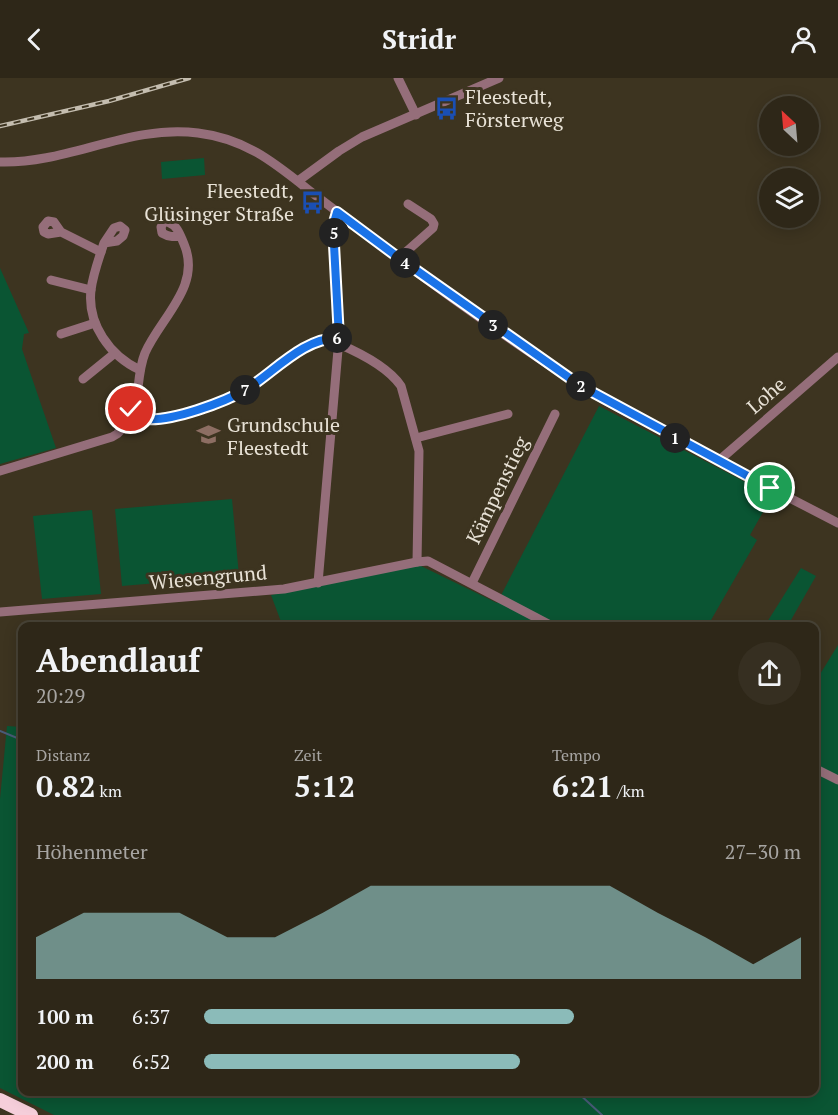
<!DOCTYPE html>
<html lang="de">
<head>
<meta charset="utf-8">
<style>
	:root { --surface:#2e2718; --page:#362f21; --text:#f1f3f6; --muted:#a7a5a2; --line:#494437; --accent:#8bbbb9 }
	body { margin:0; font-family:"PT Serif",serif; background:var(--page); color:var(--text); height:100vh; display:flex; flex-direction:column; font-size:22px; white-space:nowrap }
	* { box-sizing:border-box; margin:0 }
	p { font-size:20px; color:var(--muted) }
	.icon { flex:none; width:33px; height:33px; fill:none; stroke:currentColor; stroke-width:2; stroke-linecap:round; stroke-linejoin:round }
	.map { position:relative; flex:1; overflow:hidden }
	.details { position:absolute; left:18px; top:544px; width:801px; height:474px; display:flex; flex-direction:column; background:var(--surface); border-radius:12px; box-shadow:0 3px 15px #0003,0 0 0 2px var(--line) }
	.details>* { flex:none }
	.needle { width:39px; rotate:334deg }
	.controls { position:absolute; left:759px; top:18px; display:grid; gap:12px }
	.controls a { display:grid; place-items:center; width:60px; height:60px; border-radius:50%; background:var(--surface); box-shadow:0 3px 15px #0003,0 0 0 2px var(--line); font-size:30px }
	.pin { position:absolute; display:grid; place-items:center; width:51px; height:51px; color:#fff; margin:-26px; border:3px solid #fff; border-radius:50%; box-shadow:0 2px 6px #0007 }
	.km { position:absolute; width:30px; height:30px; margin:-15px; border-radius:50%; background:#222; color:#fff; font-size:16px; line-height:30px; text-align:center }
	.round { display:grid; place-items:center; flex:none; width:63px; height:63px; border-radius:32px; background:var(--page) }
	.summary { display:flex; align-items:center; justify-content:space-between; height:102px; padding:0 18px }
	h1 { font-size:33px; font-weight:800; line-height:45px }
	.figures { display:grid; grid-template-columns:repeat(3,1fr); gap:9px; height:102px; padding:6px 18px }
	.figures div { display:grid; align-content:center }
	.figures b { font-size:30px; font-weight:800 }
	.figures small { font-size:16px; font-weight:400 }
	.figures p { font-size:16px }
	.chart { height:168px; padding:12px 18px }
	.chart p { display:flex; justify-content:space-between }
	.chart svg { width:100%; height:108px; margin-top:6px; fill:var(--accent); opacity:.7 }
	ul { padding:0 18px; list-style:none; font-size:20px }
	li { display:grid; grid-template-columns:96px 72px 1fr; align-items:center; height:45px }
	li i { height:15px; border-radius:8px; background:var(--accent) }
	header { display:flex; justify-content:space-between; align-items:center; height:78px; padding:0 18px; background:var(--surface); font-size:27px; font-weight:800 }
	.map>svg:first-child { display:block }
</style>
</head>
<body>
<header><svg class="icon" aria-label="back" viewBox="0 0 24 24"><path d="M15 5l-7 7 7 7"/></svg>Stridr<svg class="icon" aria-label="person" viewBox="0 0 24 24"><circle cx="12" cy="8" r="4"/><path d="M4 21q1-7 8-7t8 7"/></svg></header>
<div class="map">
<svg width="838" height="1037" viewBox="0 0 838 1037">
	<rect width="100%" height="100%" fill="#3d3420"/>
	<g fill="#0a5533">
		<path d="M204 80 205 97 162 101 161 84Z"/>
		<path d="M0 190 29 255 24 256 22 271 56 370 0 386Z"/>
		<path d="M599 328 772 418 750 457 757 462 707 549H283L271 517 419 487 497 525Z"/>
		<path d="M232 421 239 498 122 508 115 431Z"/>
		<path d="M92 432 101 516 42 521 33 438Z"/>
		<path d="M801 490 816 498 787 549H764Z"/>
		<path d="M838 567V1037H54L0 1010V721L7 648 22 649V1014H814V606Z"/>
	</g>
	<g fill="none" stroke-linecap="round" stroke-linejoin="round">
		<g stroke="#495b78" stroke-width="2">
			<path d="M0 653 22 662"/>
			<path d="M577 1014 602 1037"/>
		</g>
		<g stroke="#956e7a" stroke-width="9">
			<path d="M398 0 416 37"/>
			<path d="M0 84C68 86 130 46 198 55 248 61 277 87 315 117 340 136 366 155 391 175 452 221 515 266 580 307 605 324 633 337 659 351 718 383 778 414 838 445"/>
			<path d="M298 103 339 73 362 59 499 0"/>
			<path d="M61 154 48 156 44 154 43 149 48 143 54 144 61 154 101 174"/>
			<path d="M104 165 114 150 120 148 125 152 123 158 117 163 104 165C99 180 93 196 91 212 87 246 110 278 140 292"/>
			<path d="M399 180 433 150 434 146 431 141 408 126"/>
			<path d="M51 202 91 212"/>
			<path d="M61 256 95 245"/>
			<path d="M339 266C360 275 388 289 401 308L419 373 417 484"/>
			<path d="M83 301 115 275"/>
			<path d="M135 330C139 312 138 292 145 275 161 239 202 208 184 166 180 157 178 148 168 144H164L161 149 162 155C169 159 173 159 180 158"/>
			<circle cx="136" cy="340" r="10"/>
			<path d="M145 341C170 344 225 324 247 311 275 293 305 259 339 260"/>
			<path d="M416 360 508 336"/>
			<path d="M720 384 723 379 838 279"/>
			<path d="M0 393 112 359 117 356 128 345"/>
			<path d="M318 505 339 260 333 148 337 134"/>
			<path d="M472 505 555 336"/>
			<path d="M0 534 284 511 417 484 428 483 554 549"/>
			<path d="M814 690 838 702"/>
		</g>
		<path stroke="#f5ceda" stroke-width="14" d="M0 1022 31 1037"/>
		<defs>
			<path id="rail" d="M0 48 109 23 189 0"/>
		</defs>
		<use href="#rail" stroke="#c4bdaf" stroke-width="4.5"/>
		<use href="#rail" stroke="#3d3420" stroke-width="2" stroke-dasharray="7" stroke-linecap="butt"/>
	</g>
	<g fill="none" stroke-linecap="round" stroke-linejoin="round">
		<defs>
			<path id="route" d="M131 331H141L145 335V341C171 344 225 324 247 311 275 293 305 259 339 260L333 148 337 134 399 180 581 308 770 410"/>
		</defs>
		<use href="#route" stroke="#fff" stroke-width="12"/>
		<use href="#route" stroke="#1a73e8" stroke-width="8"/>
	</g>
	<defs>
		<symbol id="bus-bare" viewBox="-9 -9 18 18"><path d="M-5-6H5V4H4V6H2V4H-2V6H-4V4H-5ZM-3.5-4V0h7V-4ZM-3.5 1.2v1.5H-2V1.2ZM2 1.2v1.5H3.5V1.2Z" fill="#1a4fb4" stroke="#3d3420" stroke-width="2.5" paint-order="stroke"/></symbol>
		<symbol id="school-bare" viewBox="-9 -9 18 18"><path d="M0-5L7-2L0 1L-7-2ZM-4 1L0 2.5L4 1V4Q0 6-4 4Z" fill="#8d6e63" stroke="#3d3420" stroke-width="2.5" paint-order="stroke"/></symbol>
	</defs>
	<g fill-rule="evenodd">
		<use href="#bus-bare" x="430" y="14" width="33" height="33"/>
		<use href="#bus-bare" x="296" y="108" width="33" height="33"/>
		<use href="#school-bare" x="192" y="340" width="33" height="33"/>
	</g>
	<g text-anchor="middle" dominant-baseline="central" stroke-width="6" stroke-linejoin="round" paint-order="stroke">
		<g font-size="20" fill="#e8e2d6" stroke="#3d3420" text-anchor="start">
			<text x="465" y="18">Fleestedt,<tspan x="465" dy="23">Försterweg</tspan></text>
			<text x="294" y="112" text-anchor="end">Fleestedt,<tspan x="294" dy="23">Glüsinger Straße</tspan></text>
			<text x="227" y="346">Grundschule<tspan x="227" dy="23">Fleestedt</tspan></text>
		</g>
		<g font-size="20" fill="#e8e2d6" stroke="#3d3420">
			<text transform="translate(766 317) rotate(-41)">Lohe</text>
			<text transform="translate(497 412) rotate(-64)">Kämpenstieg</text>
			<text transform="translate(208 499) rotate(-5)">Wiesengrund</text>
		</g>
	</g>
</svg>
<div class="controls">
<a><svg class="needle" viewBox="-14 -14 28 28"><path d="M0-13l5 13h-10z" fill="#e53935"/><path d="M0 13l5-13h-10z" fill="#a7a5a2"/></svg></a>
<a><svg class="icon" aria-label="layers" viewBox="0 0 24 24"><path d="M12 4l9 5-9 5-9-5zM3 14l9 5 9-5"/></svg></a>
</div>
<div class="pin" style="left:770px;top:410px;background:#1e9e55"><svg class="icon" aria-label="arrive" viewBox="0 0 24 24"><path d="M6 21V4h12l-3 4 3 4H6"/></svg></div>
<div class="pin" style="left:131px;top:331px;background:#d93025"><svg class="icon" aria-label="check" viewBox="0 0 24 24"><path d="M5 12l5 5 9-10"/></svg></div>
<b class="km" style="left:675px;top:360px">1</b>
<b class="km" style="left:581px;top:308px">2</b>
<b class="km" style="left:493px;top:247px">3</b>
<b class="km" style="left:405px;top:185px">4</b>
<b class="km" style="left:334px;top:155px">5</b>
<b class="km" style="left:337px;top:260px">6</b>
<b class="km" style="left:245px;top:312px">7</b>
<section class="details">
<div class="summary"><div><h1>Abendlauf</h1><p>20:29</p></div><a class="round"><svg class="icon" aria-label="share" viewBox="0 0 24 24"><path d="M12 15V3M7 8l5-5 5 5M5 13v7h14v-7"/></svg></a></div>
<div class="figures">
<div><p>Distanz</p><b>0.82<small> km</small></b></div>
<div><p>Zeit</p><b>5:12</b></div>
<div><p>Tempo</p><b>6:21<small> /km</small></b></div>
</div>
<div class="chart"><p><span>Höhenmeter</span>27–30 m</p>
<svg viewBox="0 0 160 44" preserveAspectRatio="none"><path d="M0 44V27L10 17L20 17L30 17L40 27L50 27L60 17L70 6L80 6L90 6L100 6L110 6L120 6L130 17L140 27L150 38L160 27V44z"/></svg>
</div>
<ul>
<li><b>100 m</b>6:37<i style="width:62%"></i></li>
<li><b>200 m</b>6:52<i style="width:53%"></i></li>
</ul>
</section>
</div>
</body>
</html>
